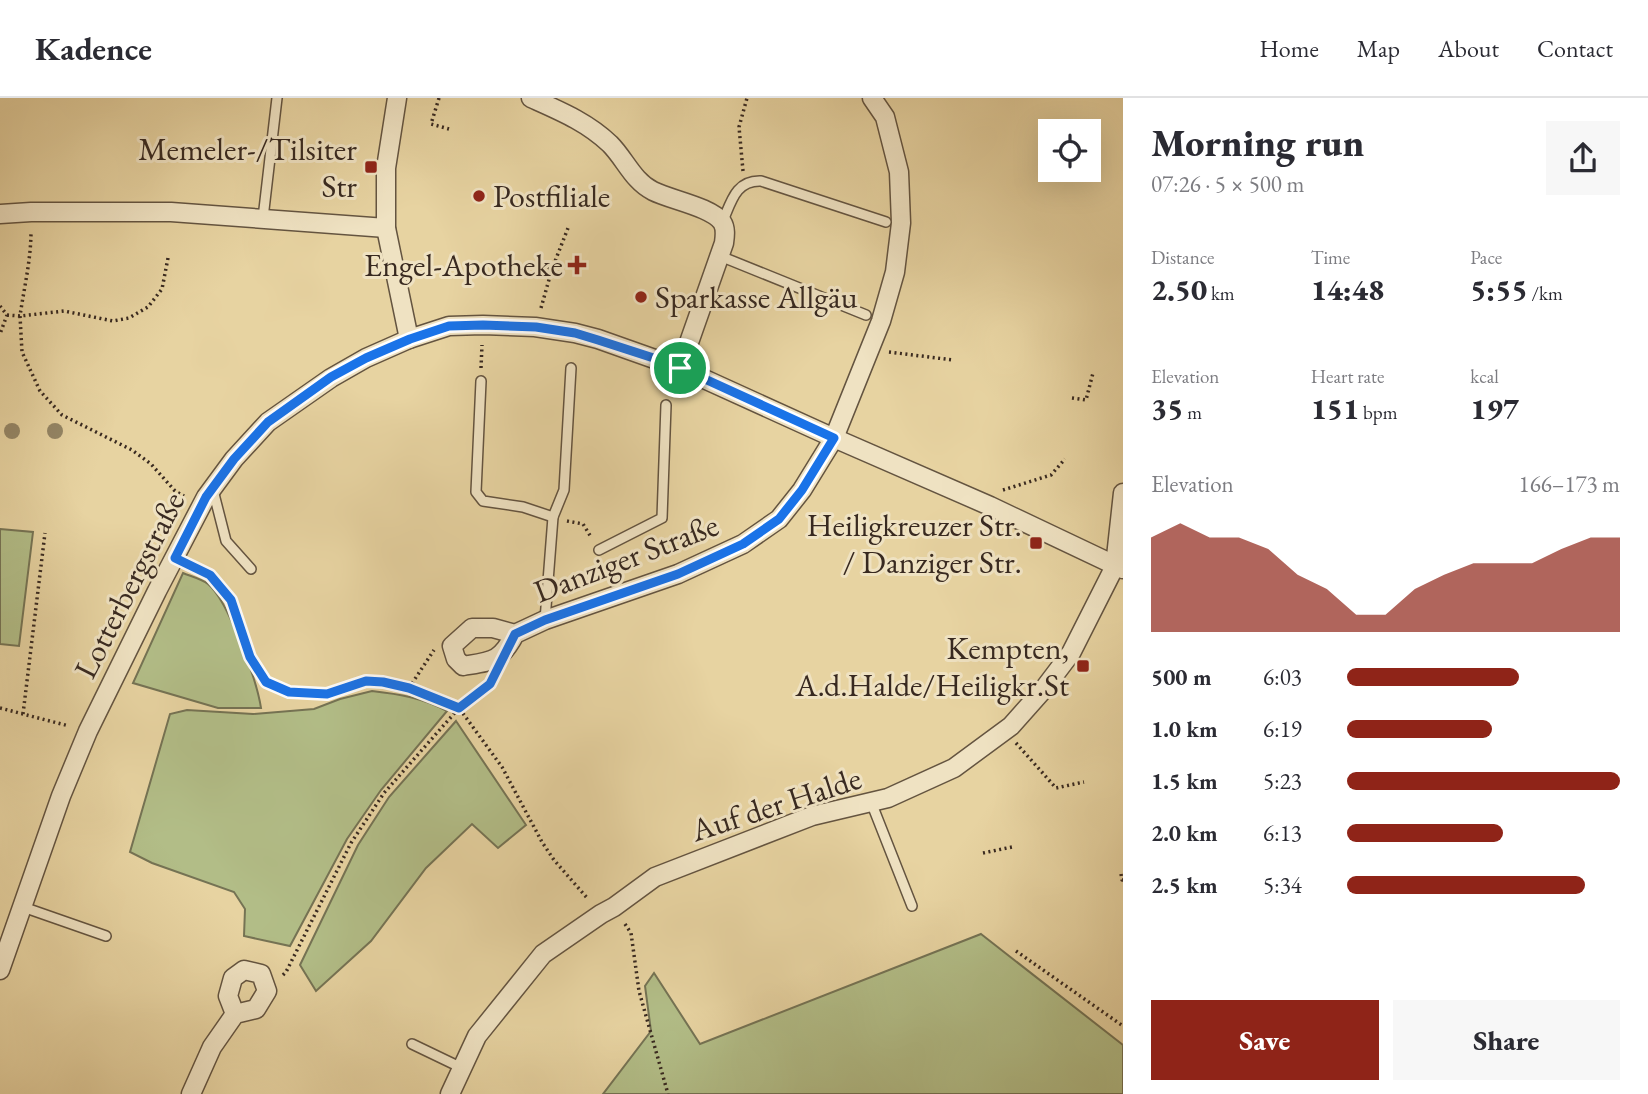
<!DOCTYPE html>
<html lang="en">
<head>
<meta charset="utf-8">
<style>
	:root { --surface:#fff; --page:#f7f7f7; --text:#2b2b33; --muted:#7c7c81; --line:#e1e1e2; --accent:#8f2418 }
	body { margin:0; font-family:"EB Garamond",serif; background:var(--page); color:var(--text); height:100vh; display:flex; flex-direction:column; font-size:26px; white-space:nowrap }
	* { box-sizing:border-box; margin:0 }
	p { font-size:23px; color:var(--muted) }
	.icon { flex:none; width:38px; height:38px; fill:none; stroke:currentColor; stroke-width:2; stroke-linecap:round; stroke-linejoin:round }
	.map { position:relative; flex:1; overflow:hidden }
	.side { display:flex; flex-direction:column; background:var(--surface); width:525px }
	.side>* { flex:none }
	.controls { position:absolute; left:1038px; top:21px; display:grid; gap:14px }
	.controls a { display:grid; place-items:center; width:63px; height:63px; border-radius:0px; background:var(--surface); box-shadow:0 7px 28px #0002; font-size:35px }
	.pin { position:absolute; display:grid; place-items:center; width:60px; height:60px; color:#fff; margin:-30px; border:4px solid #fff; border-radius:50%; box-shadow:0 2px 7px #0007 }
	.round { display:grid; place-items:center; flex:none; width:74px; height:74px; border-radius:0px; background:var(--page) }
	.summary { display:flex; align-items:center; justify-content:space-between; height:119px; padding:0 28px }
	h1 { font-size:38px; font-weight:800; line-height:52px }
	.figures { display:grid; grid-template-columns:repeat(3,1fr); gap:10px; height:119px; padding:7px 28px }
	.figures div { display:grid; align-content:center }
	.figures b { font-size:30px; font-weight:800 }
	.figures small { font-size:19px; font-weight:400 }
	.figures p { font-size:19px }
	.chart { height:196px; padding:14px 28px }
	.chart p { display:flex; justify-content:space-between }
	.chart svg { width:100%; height:126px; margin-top:7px; fill:var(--accent); opacity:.7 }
	.action { display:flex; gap:14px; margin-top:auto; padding:14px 28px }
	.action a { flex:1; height:80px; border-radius:0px; background:var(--accent); color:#fff; font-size:28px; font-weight:800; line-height:80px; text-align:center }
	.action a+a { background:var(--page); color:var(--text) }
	ul { padding:0 28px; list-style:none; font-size:23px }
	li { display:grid; grid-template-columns:112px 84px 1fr; align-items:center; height:52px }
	li i { height:18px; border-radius:9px; background:var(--accent) }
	header { display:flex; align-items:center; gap:42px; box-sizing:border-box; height:98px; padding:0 35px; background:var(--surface); border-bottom:2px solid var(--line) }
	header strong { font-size:33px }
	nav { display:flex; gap:38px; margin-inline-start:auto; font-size:24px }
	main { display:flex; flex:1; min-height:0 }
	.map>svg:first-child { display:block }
</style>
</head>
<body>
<header>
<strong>Kadence</strong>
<nav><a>Home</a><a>Map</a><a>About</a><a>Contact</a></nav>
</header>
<main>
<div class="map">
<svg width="1123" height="996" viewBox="0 0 1123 996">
	<rect width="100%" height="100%" fill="#e7d3a1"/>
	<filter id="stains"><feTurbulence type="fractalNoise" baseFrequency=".00286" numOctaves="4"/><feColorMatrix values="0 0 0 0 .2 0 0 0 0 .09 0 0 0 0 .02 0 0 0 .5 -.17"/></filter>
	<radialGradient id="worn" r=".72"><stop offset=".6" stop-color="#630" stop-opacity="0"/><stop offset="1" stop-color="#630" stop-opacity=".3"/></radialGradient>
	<g fill="#b2bd87" stroke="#757354" stroke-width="2">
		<path d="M0 431 33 434 19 548 0 546Z"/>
		<path d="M183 475C190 478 202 481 208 486 228 502 257 583 261 610H218L133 585Z"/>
		<path d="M372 593C399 596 423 600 447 613L381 692 347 741 290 848 244 838 245 811 234 794 152 765 130 754 170 616 187 612 253 616 314 611 340 601Z"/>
		<path d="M456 623 526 727 498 750 472 726 426 770 371 843 316 893 300 867 358 747 389 699Z"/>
		<path d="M981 836 1123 947V996H603L651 933 645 888 654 875 700 946Z"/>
	</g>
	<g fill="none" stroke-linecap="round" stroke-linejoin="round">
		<defs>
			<g id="service">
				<path d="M263 120 277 0"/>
				<path d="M722 125C731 105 735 82 761 83L886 124"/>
				<path d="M720 158 866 217"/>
				<path d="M481 283 476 394 483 403 523 409 553 419"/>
				<path d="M213 392 226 443 251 471"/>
				<path d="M599 452 662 420 666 307"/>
				<path d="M545 522 553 419 564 392 571 270"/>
				<path d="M871 704 912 808"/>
				<path d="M23 809 106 838"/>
				<path d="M412 946 462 970"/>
			</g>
			<g id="minor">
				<path d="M397 0 386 70V130L409 241"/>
				<path d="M531 0C560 13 587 24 610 46 625 61 633 83 653 93 671 102 711 109 722 124 726 130 725 138 724 145L680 270"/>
				<path d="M0 116 31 114H171L386 130"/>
				<path d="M515 536C500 564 493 563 463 568L456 561 452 548 472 530H493L515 536 545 522 678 476 743 446 779 421 802 392 834 340 881 223 895 174 901 125 899 74 885 19 872 0"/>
				<path d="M0 872 61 698 88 633 157 493 206 399 234 361 268 324 331 280 366 260 409 241 449 228 483 227 535 229 575 235 598 241 680 270 834 340 990 408 1123 471"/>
				<path d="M191 996 212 949 235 916 256 911 267 893 261 876 244 872 233 880 228 898 235 916"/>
				<path d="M450 996 477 938 543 856 601 816 614 809 655 779 812 718 888 700 954 670 1011 628 1043 592 1071 555 1115 468 1123 395"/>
			</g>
		</defs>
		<use href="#service" stroke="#645440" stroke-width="12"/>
		<use href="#minor" stroke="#645440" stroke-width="21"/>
		<g stroke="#382920" stroke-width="3.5" stroke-dasharray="2 3.5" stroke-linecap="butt">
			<path d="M439 0 431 26 449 31"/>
			<path d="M743 73 739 29 747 0"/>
			<path d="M168 160 162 191 148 209 129 220 113 223 64 213 20 218 22 254 40 293 62 317 132 352 151 366 175 393 184 398"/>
			<path d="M543 167 552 171"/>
			<path d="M0 208 7 217 0 236"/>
			<path d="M541 210 552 171 568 130"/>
			<path d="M7 217 20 218C24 190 31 162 31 133"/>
			<path d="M889 254 953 262"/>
			<path d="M481 270 482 247"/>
			<path d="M1072 300 1086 302 1093 275"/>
			<path d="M1003 392 1051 377 1065 361"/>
			<path d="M567 423 583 426 591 439"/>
			<path d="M191 468 210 477 231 502 250 559 266 584 289 594 327 596 366 583 383 584 409 590 459 610 502 669 542 744 554 762 588 801"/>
			<path d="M409 590 434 552"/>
			<path d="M0 610 69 628"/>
			<path d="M23 616 45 435"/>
			<path d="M1016 645 1056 690 1084 684"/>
			<path d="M983 755 1012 749"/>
			<path d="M1121 776 1122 782H1123"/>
			<path d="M625 826 631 835 639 893 668 996"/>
			<path d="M1016 853 1123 928"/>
			<path d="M283 877 286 874 351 745 384 695 459 610 490 586 492 581"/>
		</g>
		<use href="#service" stroke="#efe2c2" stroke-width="9"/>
		<use href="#minor" stroke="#efe2c2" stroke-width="18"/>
	</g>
	<g fill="#948666">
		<circle cx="12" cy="333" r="8"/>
		<circle cx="55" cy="333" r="8"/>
	</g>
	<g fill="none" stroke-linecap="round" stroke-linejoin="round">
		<defs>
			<path id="route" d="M483 227 536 229 575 235 598 242 672 266 834 340 802 392 779 421 743 446 678 476 545 522 515 536 490 586 459 610 409 590 383 584 366 583 327 596 289 594 266 584 250 559 231 502 210 477 175 460 206 399 234 361 268 324 331 279 366 260 410 241 449 228Z"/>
		</defs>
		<use href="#route" stroke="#fff" stroke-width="14"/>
		<use href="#route" stroke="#1a73e8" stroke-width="9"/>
	</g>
	<g fill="#8f2418" stroke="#efe2c2" stroke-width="2.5">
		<rect x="364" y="62" width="14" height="14" rx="3.5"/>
		<circle cx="479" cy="98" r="7"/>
		<path d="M573.5 156.5h7v7h7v7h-7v7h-7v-7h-7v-7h7z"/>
		<circle cx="641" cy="199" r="7"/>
		<rect x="1029" y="438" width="14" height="14" rx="3.5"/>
		<rect x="1076" y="561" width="14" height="14" rx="3.5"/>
	</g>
	<g text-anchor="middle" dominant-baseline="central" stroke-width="6" stroke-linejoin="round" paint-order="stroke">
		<g font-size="32" fill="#382920" stroke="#efe2c2" text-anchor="end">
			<text x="357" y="51">Memeler-/Tilsiter<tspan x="357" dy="37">Str</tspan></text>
			<text x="493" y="98" text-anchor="start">Postfiliale</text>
			<text x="563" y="167">Engel-Apotheke</text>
			<text x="655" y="199" text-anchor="start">Sparkasse Allgäu</text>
			<text x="1022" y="427">Heiligkreuzer Str.<tspan x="1022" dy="37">/ Danziger Str.</tspan></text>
			<text x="1069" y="550">Kempten,<tspan x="1069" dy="37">A.d.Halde/Heiligkr.St</tspan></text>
		</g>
		<g font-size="32" fill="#382920" stroke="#efe2c2">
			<text transform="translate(626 460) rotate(-21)">Danziger Straße</text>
			<text transform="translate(129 487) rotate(-63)">Lotterbergstraße</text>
			<text transform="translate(776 706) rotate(-18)">Auf der Halde</text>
		</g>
	</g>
	<rect width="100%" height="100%" filter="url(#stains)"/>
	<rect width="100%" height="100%" fill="url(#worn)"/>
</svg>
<div class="controls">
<a><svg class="icon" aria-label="locate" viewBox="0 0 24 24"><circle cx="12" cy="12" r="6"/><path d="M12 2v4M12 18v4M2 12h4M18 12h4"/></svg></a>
</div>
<div class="pin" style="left:680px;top:270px;background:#1e9e55"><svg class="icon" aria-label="arrive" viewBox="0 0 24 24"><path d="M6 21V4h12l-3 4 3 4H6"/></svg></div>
</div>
<section class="side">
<div class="summary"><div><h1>Morning run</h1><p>07:26 · 5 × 500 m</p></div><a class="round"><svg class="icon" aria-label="share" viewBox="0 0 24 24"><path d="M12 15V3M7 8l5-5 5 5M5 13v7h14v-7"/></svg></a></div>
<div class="figures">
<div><p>Distance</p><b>2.50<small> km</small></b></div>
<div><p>Time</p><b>14:48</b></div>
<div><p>Pace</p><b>5:55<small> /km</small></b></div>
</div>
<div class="figures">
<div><p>Elevation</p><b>35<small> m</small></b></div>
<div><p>Heart rate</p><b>151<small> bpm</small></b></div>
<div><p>kcal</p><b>197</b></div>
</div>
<div class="chart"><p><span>Elevation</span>166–173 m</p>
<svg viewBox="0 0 160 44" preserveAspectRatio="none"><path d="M0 44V11L10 6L20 11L30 11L40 15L50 24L60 29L70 38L80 38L90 29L100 24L110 20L120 20L130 20L140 15L150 11L160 11V44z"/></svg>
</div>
<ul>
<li><b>500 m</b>6:03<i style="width:63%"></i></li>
<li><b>1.0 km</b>6:19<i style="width:53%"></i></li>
<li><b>1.5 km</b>5:23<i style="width:100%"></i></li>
<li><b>2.0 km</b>6:13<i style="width:57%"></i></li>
<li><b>2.5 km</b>5:34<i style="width:87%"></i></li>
</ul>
<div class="action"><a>Save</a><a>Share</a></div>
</section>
</main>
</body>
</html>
